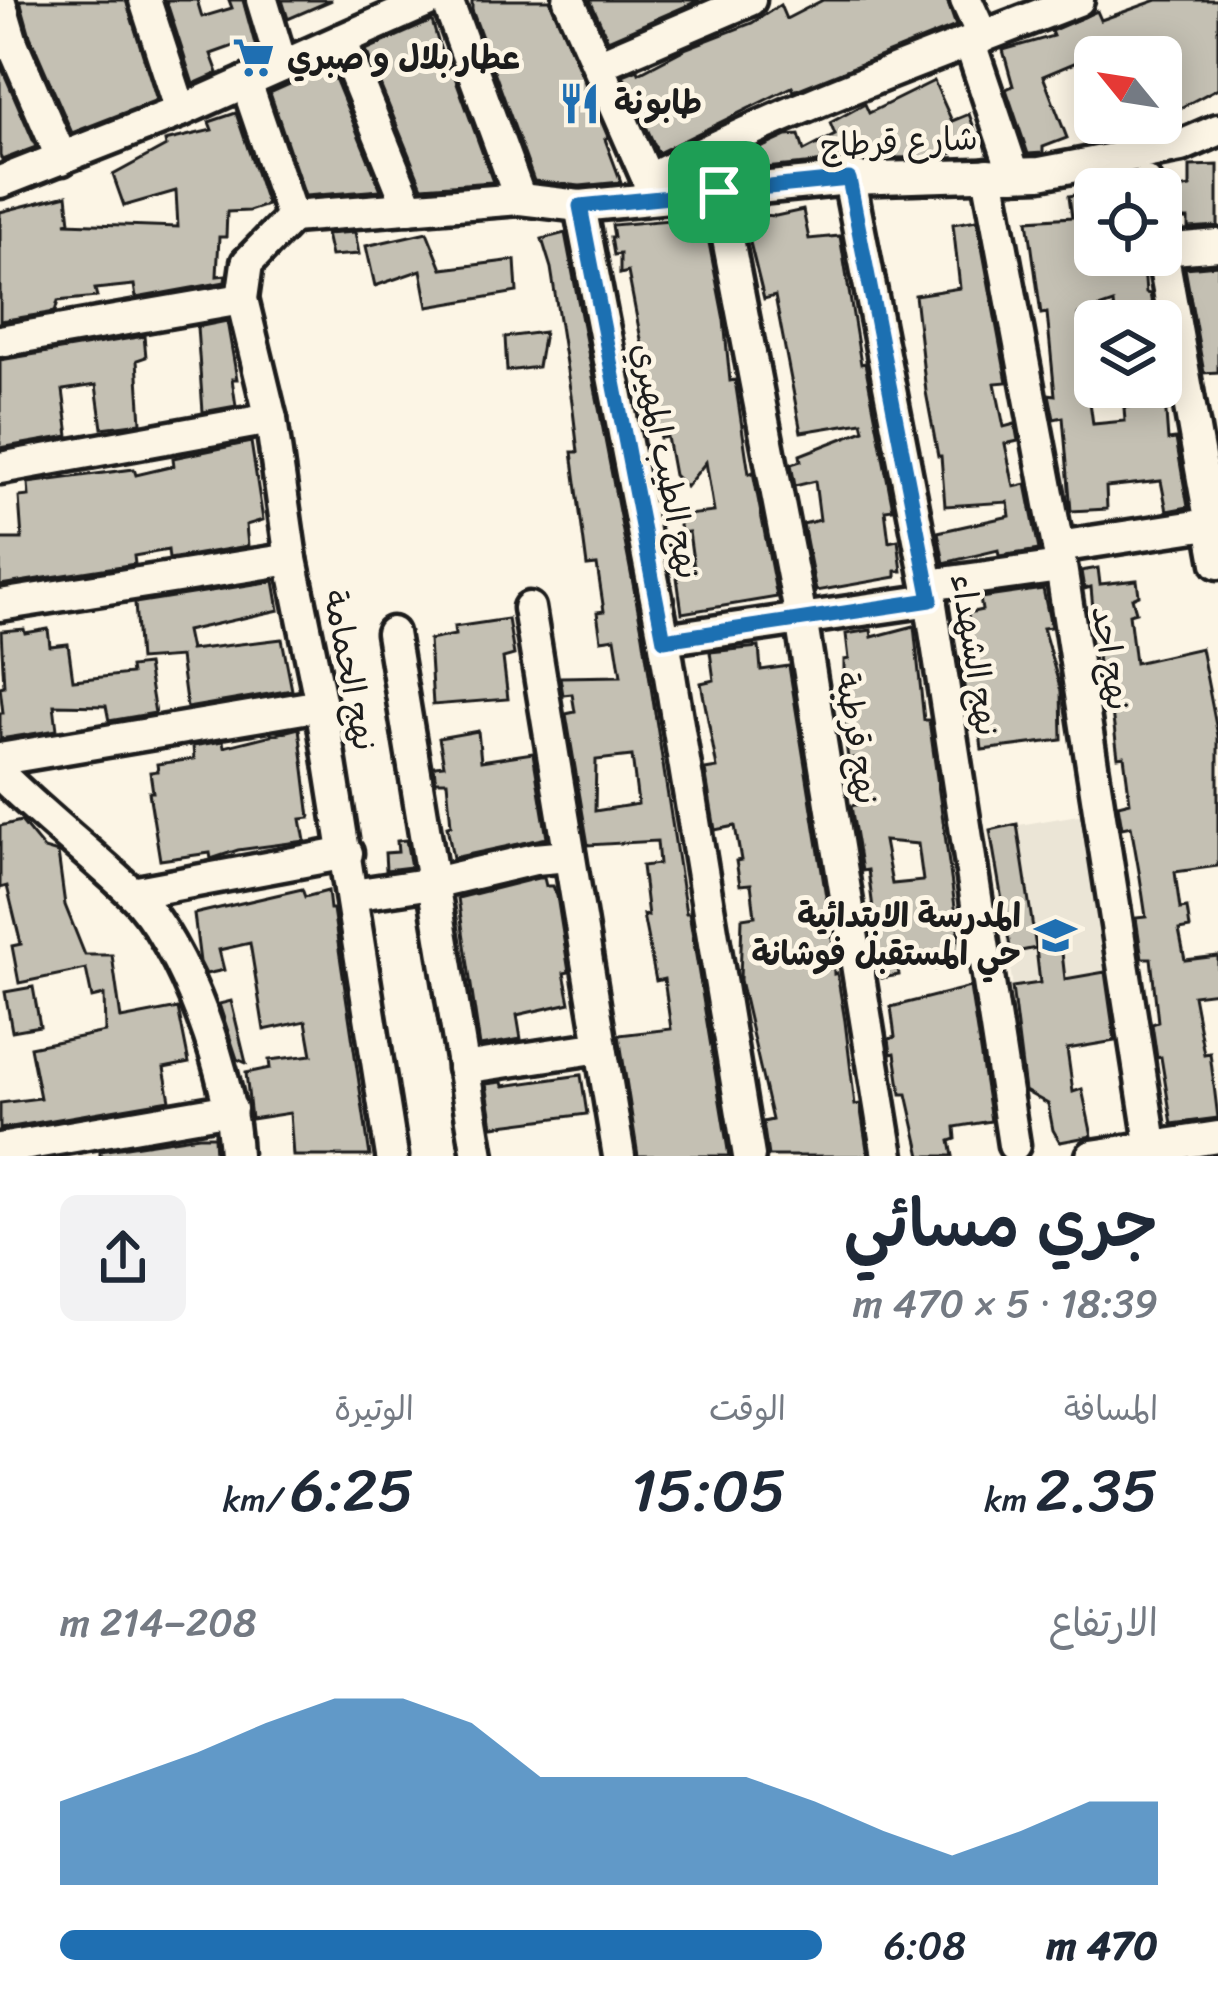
<!DOCTYPE html>
<html lang="ar">
<head>
<meta charset="utf-8">
<style>
	:root { --surface:#fff; --page:#f2f2f3; --text:#1f2937; --muted:#747a83; --accent:#1f6fb2 }
	body { margin:0; font-family:Sriracha,"Playpen Sans Arabic",sans-serif; background:var(--page); color:var(--text); direction:rtl; height:100vh; display:flex; flex-direction:column; font-size:45px; white-space:nowrap }
	* { box-sizing:border-box; margin:0 }
	p { font-size:39px; color:var(--muted) }
	.icon { flex:none; width:66px; height:66px; fill:none; stroke:currentColor; stroke-width:2; stroke-linecap:round; stroke-linejoin:round }
	.map { position:relative; height:1156px; overflow:hidden; direction:ltr }
	.panel { display:flex; flex-direction:column; background:var(--surface); flex:1 }
	.panel>* { flex:none }
	.needle { width:78px; rotate:300deg }
	.controls { position:absolute; left:1074px; top:36px; display:grid; gap:24px }
	.controls a { display:grid; place-items:center; width:108px; height:108px; border-radius:18px; background:var(--surface); box-shadow:0 6px 30px #0003; font-size:60px }
	.pin { position:absolute; display:grid; place-items:center; width:102px; height:102px; color:#fff; margin:-51px; border-radius:24px; box-shadow:0 6px 18px #0006 }
	.round { display:grid; place-items:center; flex:none; width:126px; height:126px; border-radius:18px; background:var(--page) }
	.head { display:flex; align-items:center; justify-content:space-between; height:204px; padding:0 60px }
	h1 { font-size:66px; font-weight:600; line-height:90px }
	.stats { display:grid; grid-template-columns:repeat(3,1fr); gap:18px; height:204px; padding:12px 60px }
	.stats div { display:grid; align-content:center }
	.stats b { font-size:60px; font-weight:600 }
	.stats small { font-size:33px; font-weight:400 }
	.stats p { font-size:33px }
	.chart { height:336px; padding:24px 60px }
	.chart p { display:flex; justify-content:space-between }
	.chart svg { width:100%; height:216px; margin-top:12px; fill:var(--accent); opacity:.7 }
	ul { padding:0 60px; list-style:none; font-size:39px }
	li { display:grid; grid-template-columns:192px 144px 1fr; align-items:center; height:90px }
	li i { height:30px; border-radius:15px; background:var(--accent) }
	.map>svg:first-child { display:block }
</style>
</head>
<body>
<div class="map">
<svg width="1218" height="1156" viewBox="0 0 1218 1156">
	<rect width="100%" height="100%" fill="#fcf5e5"/>
	<filter id="ink" filterUnits="userSpaceOnUse"><feTurbulence type="fractalNoise" baseFrequency=".00833" numOctaves="2"/><feDisplacementMap in="SourceGraphic" scale="24" xChannelSelector="R" yChannelSelector="G"/><feConvolveMatrix kernelMatrix="1 2 1 2 8 2 1 2 1" color-interpolation-filters="sRGB"/></filter>
	<g filter="url(#ink)">
		<path fill="#ebe5d6" d="M1084 814 1122 1040 1023 1056 990 830Z"/>
		<g fill="#c4c0b3" stroke="#1c1c1c" stroke-width="3" fill-rule="evenodd">
			<path d="M20 0H126L157 100 72 133 30 36Z"/>
			<path d="M166 0H197L202 17 232 8 229 0H243L258 55 246 61 239 44 211 54 218 73 193 84Z"/>
			<path d="M282 0H332L288 19Z"/>
			<path d="M472 0H550L608 137 605 139 621 182 580 186 534 181 472 10Z"/>
			<path d="M590 0H700L608 40Z"/>
			<path d="M823 0H947L956 26 794 91 792 87 658 153 623 75 638 69 639 73 687 48 752 23 780 5 786 19Z"/>
			<path d="M1157 0H1218V88L1165 116 1161 106V38L1140 48 1137 38 1122 43 1043 76 1067 138 1043 147V153L1028 154 1006 89 1013 86 1003 50 1053 36 1051 31 1097 11 1101 20Z"/>
			<path d="M432 21 446 68 451 66 493 182 422 187 366 50Z"/>
			<path d="M0 64 36 147 2 160 0 156Z"/>
			<path d="M330 66 381 190 305 196 270 93Z"/>
			<path d="M934 81 952 121 969 114 980 144 941 157 896 158 891 139 847 160 704 174 787 136 799 135 804 151 835 135 830 123 865 104 869 113Z"/>
			<path d="M236 113 267 205 249 211 227 212 226 237H219L217 276 226 275 225 282 136 298 134 285 95 289 97 297 58 301 55 312 0 321V212L67 195 70 222 65 223 178 227 176 191 124 206 113 175 166 146 165 141 212 130 209 122Z"/>
			<path d="M1218 165V226L1188 228V219H1174L1175 190 1190 187V166Z"/>
			<path d="M1093 192 1095 255H1143L1146 293 1150 294 1154 315H1127L1125 321H1115L1113 303 1078 315 1093 424 1125 421 1124 408 1165 400 1168 440 1176 439 1188 507 1167 511 1161 481 1106 487 1107 509 1071 511 1063 417 1054 419 1049 394 1055 395 1047 313 1041 314 1028 220 1072 217 1069 196Z"/>
			<path d="M803 210 809 239 840 236 861 364 865 363 893 509 885 510 889 542 898 540 902 571H896V577L816 591 803 524 820 520 815 481 795 486 791 464 801 461 800 455 864 430 862 422 801 432 775 296 764 299 743 214 776 216Z"/>
			<path d="M704 217 724 320 730 381 735 380 749 474 753 472 777 597 682 613 676 570 694 568 689 532 680 533 678 516 714 512 706 462 686 487 674 475 667 437 660 438 628 272 620 274V254L614 255 611 237H614L612 225Z"/>
			<path d="M977 220 1007 382 995 383 1004 427 1015 424 1018 441 1005 444 1014 487 1026 484 1039 550 999 556 998 550 944 563 938 532 1010 516 1008 502 945 506 941 456H938L926 392 915 295 960 288 953 224Z"/>
			<path d="M355 232 359 254 331 256 326 234Z"/>
			<path d="M427 232 442 269 515 260 517 292 428 307 421 270 375 286 366 246Z"/>
			<path d="M565 233 643 635 686 913H689L729 1156H638L619 1035 671 1029 664 979 656 981 643 915 648 916 642 866 659 864 657 841 588 845 566 714 575 712 572 694 563 695 560 677 621 676 615 638 601 640 597 612 604 611 597 565 587 566 572 452H578L572 402 551 268 542 239ZM632 756 638 804 595 811 596 760Z"/>
			<path d="M1218 265V372L1204 373 1185 268Z"/>
			<path d="M227 321 237 379H232L236 406 203 412 197 327Z"/>
			<path d="M544 332 538 367 507 371 505 337Z"/>
			<path d="M144 336 146 357 137 360 141 423 102 428 96 385 63 390 69 436 0 448V360Z"/>
			<path d="M251 442 263 520 246 525 248 546 169 559 168 550 134 556 135 564 0 585V539H22L19 497 29 496 28 483 134 469 136 475 174 466 173 458Z"/>
			<path d="M1098 568 1100 584 1137 580 1139 595 1132 598 1136 612 1129 614 1135 663 1201 648 1218 736V866L1175 872 1180 909 1187 908 1190 928 1179 930 1185 960 1218 956V992L1193 995 1204 1054 1210 1053 1218 1118 1172 1124 1161 1057 1157 1058 1152 1024 1158 1022 1151 958H1142L1136 918 1146 917 1140 877 1131 826 1122 828 1118 805 1130 802 1124 756 1118 757 1110 697 1101 699 1091 587 1084 589 1081 571Z"/>
			<path d="M274 581 279 610 186 631 190 650 282 639 292 690 187 708 180 657 139 660 135 603Z"/>
			<path d="M1043 589 1051 627 1043 628 1061 691 1062 740 982 750 978 713 968 714 960 657 966 656 962 637 969 623 968 613 982 610 980 598Z"/>
			<path d="M508 619 514 655 503 658 508 699 433 705 429 640 455 635 454 627Z"/>
			<path d="M914 626 924 720H929L961 950 966 964 935 969 933 960H897L899 975 882 978 868 870 862 871 851 806 859 804 853 758 848 759 840 695H844V660L849 659 846 634 871 630 872 637ZM884 841 918 844 923 881 892 884Z"/>
			<path d="M24 629 25 633 48 629 50 646 68 644 73 680 131 674 130 667 147 665 155 713 109 721 106 706 54 705 57 730 0 739V713H3L0 687 4 686 1 631Z"/>
			<path d="M759 647 761 670 789 666 832 934 834 974 837 973 845 1021 855 1105 860 1104 868 1156H768L763 1122 772 1120 740 980 742 918 755 916 751 884 740 885 736 861 741 860 735 826 715 830 705 770 717 768 701 683 714 680 710 652Z"/>
			<path d="M299 728 310 818 301 819 305 841 238 850 211 859 210 853 160 860 149 792H153L150 772 158 771 157 764 194 759 193 746 223 741 224 747Z"/>
			<path d="M478 731 481 761 533 753 547 838 453 858 447 826 451 825 447 781H436L435 776 434 766 444 765 439 738Z"/>
			<path d="M21 821 44 849 58 853 65 905 85 955H112L121 1019 178 1008 189 1063 164 1068 170 1100 0 1129V1103L40 1098 30 1047 105 1032 104 995 92 998 86 969 19 983 12 946 21 944 7 886 0 888V826Z"/>
			<path d="M1017 824 1036 948 1011 953 990 830Z"/>
			<path d="M406 840 411 867 386 870 385 853 398 852 397 841Z"/>
			<path d="M538 878H544L546 886H553L557 896 569 972 564 973 570 1003 517 1015 521 1039 480 1046 458 898Z"/>
			<path d="M302 889 305 897 328 891 330 909H333L370 1156H293L290 1113 251 1119 246 1073 270 1068 269 1060 312 1055 306 1021 264 1030 250 943 219 950 224 970 206 974 200 962 194 914Z"/>
			<path d="M1061 944 1065 979 1105 972 1115 1041 1067 1049 1073 1092 1082 1089 1092 1136 1060 1142 1053 1130 1048 1104 1025 1091 1012 987 1040 983 1036 948Z"/>
			<path d="M33 987 40 1026 12 1031 5 992Z"/>
			<path d="M970 987 991 1121 955 1127 956 1139 950 1141 953 1156H921L907 1094H901L895 1053 891 1054 889 1039 895 1037 891 1007Z"/>
			<path d="M231 1001 246 1063 237 1059 219 1004Z"/>
			<path d="M581 1075 587 1114 493 1126 486 1084 502 1082 503 1086Z"/>
			<path d="M199 1136H214L215 1156H100V1151Z"/>
		</g>
		<g fill="none" stroke-linecap="round" stroke-linejoin="round">
			<defs>
				<g id="minor">
					<path d="M145 0 181 111"/>
					<path d="M262 0 282 66"/>
					<path d="M447 0 520 199"/>
					<path d="M569 0 648 180 650 198"/>
					<path d="M966 0 983 37"/>
					<path d="M0 2 12 43 62 159"/>
					<path d="M341 40 409 208"/>
					<path d="M970 43 1014 174"/>
					<path d="M598 65 750 0"/>
					<path d="M246 82 292 217"/>
					<path d="M988 174 1058 547 1153 1156"/>
					<path d="M849 179 928 585 1014 1145"/>
					<path d="M648 180C786 108 934 56 1078 0"/>
					<path d="M0 182 181 111 431 0"/>
					<path d="M1146 182 1147 189"/>
					<path d="M719 192 801 618 888 1156"/>
					<path d="M580 206 664 639 749 1156"/>
					<path d="M292 217 247 263 242 299 271 419 291 559 321 705 392 1156"/>
					<path d="M292 217 520 199 580 206 849 179 1040 173 1181 146 1218 130"/>
					<path d="M1161 245 1218 563"/>
					<path d="M1162 250 1218 245"/>
					<path d="M0 341 242 299"/>
					<path d="M0 468 271 419"/>
					<path d="M1058 547 1209 524"/>
					<path d="M928 585 1060 567"/>
					<path d="M0 605 291 559"/>
					<path d="M529 608 619 1156"/>
					<path d="M392 633 478 1156"/>
					<path d="M664 639 931 600"/>
					<path d="M0 759 321 705"/>
					<path d="M0 774C42 816 89 852 131 892 185 943 233 1083 235 1156"/>
					<path d="M132 893 347 853"/>
					<path d="M352 895 433 883 535 859 569 856"/>
					<path d="M463 1068 601 1047"/>
					<path d="M0 1149 231 1109"/>
					<path d="M1092 1156 1218 1137"/>
				</g>
			</defs>
			<use href="#minor" stroke="#1c1c1c" stroke-width="39"/>
			<use href="#minor" stroke="#fcf5e5" stroke-width="30"/>
		</g>
	</g>
	<g fill="none" stroke-linecap="round" stroke-linejoin="round" filter="url(#ink)">
		<defs>
			<path id="route" d="M849 179 931 600 664 640 580 206Z"/>
		</defs>
		<use href="#route" stroke="#fff" stroke-width="24"/>
		<use href="#route" stroke="#1f6fb2" stroke-width="15"/>
	</g>
	<defs>
		<symbol id="supermarket-bare" viewBox="-9 -9 18 18"><path d="M-6-5.5h2.5l.6 2H6L4.5 2H-2.5L-4.4-4H-6ZM-1.5 3.2a1.3 1.3 0 1 0 .1 0ZM3 3.2a1.3 1.3 0 1 0 .1 0Z" fill="#1f6fb2" stroke="#fcf5e5" stroke-width="2.5" paint-order="stroke"/></symbol>
		<symbol id="restaurant-bare" viewBox="-9 -9 18 18"><path d="M-5-6h1v4h1v-4h1v4h1v-4h1v5L-1.5 .5V6h-2V.5L-5-1ZM5-6V6H3V1.5H1.5Q1.5-4 5-6Z" fill="#1f6fb2" stroke="#fcf5e5" stroke-width="2.5" paint-order="stroke"/></symbol>
		<symbol id="school-bare" viewBox="-9 -9 18 18"><path d="M0-5L7-2L0 1L-7-2ZM-4 1L0 2.5L4 1V4Q0 6-4 4Z" fill="#1f6fb2" stroke="#fcf5e5" stroke-width="2.5" paint-order="stroke"/></symbol>
	</defs>
	<g fill-rule="evenodd">
		<use href="#supermarket-bare" x="224" y="28" width="59" height="59"/>
		<use href="#restaurant-bare" x="550" y="74" width="59" height="59"/>
		<use href="#school-bare" x="1026" y="906" width="59" height="59"/>
	</g>
	<g text-anchor="middle" dominant-baseline="central" stroke-width="10" stroke-linejoin="round" paint-order="stroke">
		<g font-size="33" font-weight="bold" fill="#1c1c1c" stroke="#fcf5e5" text-anchor="start">
			<text x="287" y="58">عطار بلال و صبري</text>
			<text x="614" y="103">طابونة</text>
			<text x="1021" y="916" text-anchor="end">المدرسة الابتدائية<tspan x="1021" dy="38">حي المستقبل فوشانة</tspan></text>
		</g>
		<g font-size="33" fill="#1c1c1c" stroke="#fcf5e5">
			<text transform="translate(899 142) rotate(-3)">شارع قرطاج</text>
			<text transform="translate(666 461) rotate(79)">نهج الطيب المهيري</text>
			<text transform="translate(975 655) rotate(81)">نهج الشهداء</text>
			<text transform="translate(1111 658) rotate(81)">نهج احد</text>
			<text transform="translate(350 670) rotate(79)">نهج الحمامة</text>
			<text transform="translate(857 738) rotate(81)">نهج قرطبة</text>
		</g>
	</g>
</svg>
<div class="controls">
<a><svg class="needle" viewBox="-14 -14 28 28"><path d="M0-13l5 13h-10z" fill="#e53935"/><path d="M0 13l5-13h-10z" fill="#747a83"/></svg></a>
<a><svg class="icon" aria-label="locate" viewBox="0 0 24 24"><circle cx="12" cy="12" r="6"/><path d="M12 2v4M12 18v4M2 12h4M18 12h4"/></svg></a>
<a><svg class="icon" aria-label="layers" viewBox="0 0 24 24"><path d="M12 4l9 5-9 5-9-5zM3 14l9 5 9-5"/></svg></a>
</div>
<div class="pin" style="left:719px;top:192px;background:#1e9e55"><svg class="icon" aria-label="arrive" viewBox="0 0 24 24"><path d="M6 21V4h12l-3 4 3 4H6"/></svg></div>
</div>
<section class="panel">
<div class="head"><div><h1>جري مسائي</h1><p>18:39 · 5 × 470 m</p></div><a class="round"><svg class="icon" aria-label="share" viewBox="0 0 24 24"><path d="M12 15V3M7 8l5-5 5 5M5 13v7h14v-7"/></svg></a></div>
<div class="stats">
<div><p>المسافة</p><b>2.35<small> km</small></b></div>
<div><p>الوقت</p><b>15:05</b></div>
<div><p>الوتيرة</p><b>6:25<small> /km</small></b></div>
</div>
<div class="chart"><p><span>الارتفاع</span>208–214 m</p>
<svg viewBox="0 0 160 44" preserveAspectRatio="none"><path d="M0 44V27L10 22L20 17L30 11L40 6L50 6L60 11L70 22L80 22L90 22L100 22L110 27L120 33L130 38L140 33L150 27L160 27V44z"/></svg>
</div>
<ul>
<li><b>470 m</b>6:08<i style="width:100%"></i></li>
</ul>
</section>
</body>
</html>
